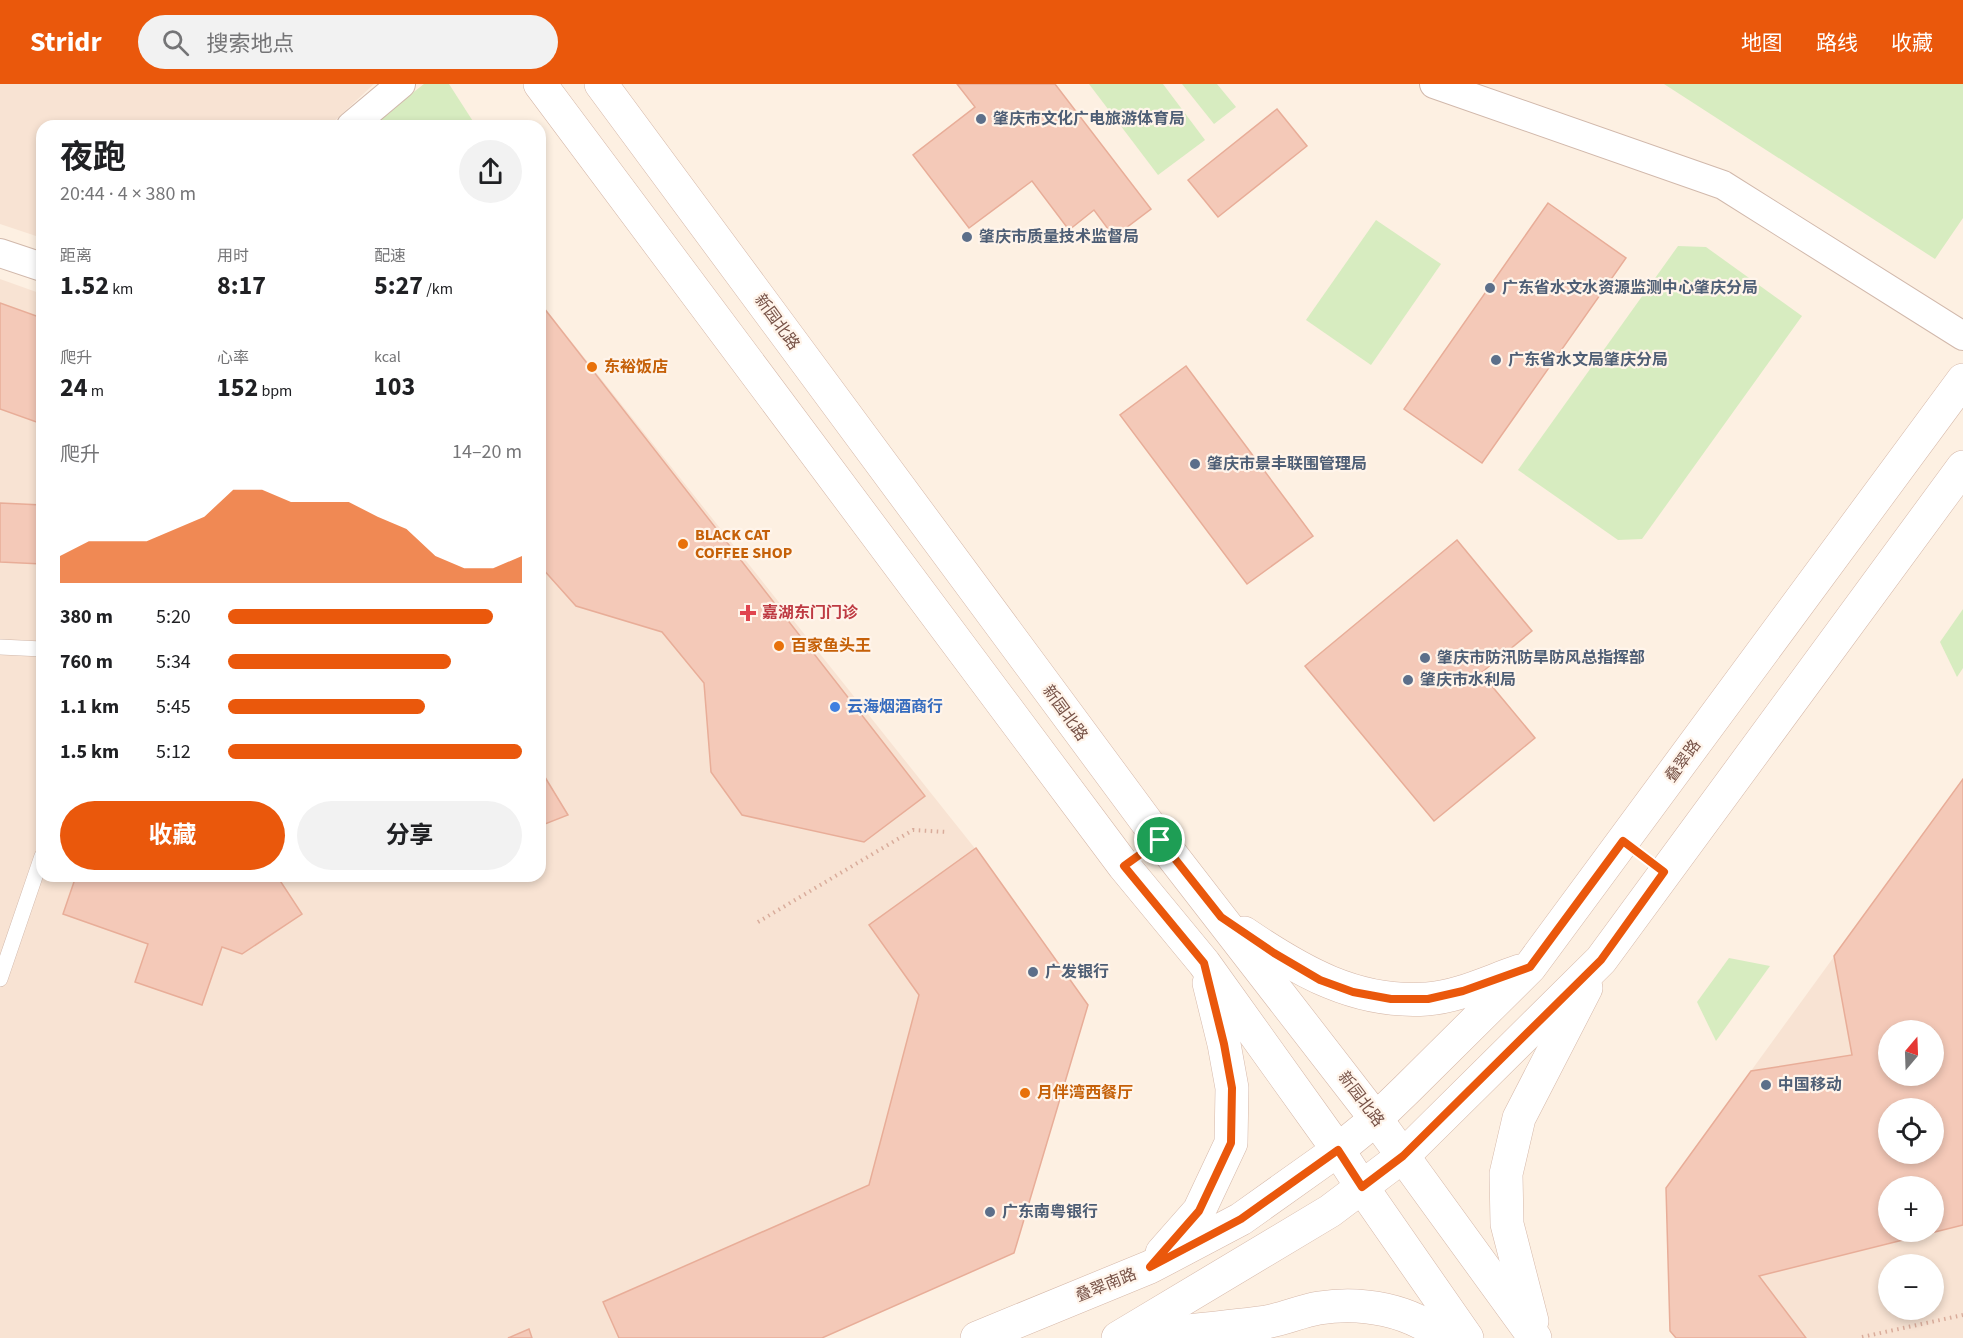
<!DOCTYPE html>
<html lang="zh">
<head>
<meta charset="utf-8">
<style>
	:root { --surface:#fff; --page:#f2f2f2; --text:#202124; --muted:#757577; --accent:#ea580c }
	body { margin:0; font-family:"Source Sans 3","Noto Sans SC",sans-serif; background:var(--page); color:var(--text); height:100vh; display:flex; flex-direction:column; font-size:22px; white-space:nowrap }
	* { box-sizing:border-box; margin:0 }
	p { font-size:20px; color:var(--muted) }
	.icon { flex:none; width:33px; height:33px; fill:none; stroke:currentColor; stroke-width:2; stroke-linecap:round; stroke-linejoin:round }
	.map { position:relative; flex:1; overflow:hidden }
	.sheet { position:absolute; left:36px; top:36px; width:510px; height:762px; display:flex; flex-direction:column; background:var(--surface); border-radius:18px; box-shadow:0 3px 9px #0003 }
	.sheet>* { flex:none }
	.needle { width:39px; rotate:19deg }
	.buttons { position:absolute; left:1878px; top:936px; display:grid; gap:12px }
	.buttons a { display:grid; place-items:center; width:66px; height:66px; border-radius:50%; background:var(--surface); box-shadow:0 3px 9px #0003; font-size:30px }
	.pin { position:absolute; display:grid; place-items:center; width:51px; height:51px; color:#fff; margin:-26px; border:3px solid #fff; border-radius:50%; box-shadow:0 2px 6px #0007 }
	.round { display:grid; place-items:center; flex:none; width:63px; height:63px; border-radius:32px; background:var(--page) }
	.head { display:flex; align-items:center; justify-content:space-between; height:102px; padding:0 24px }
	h1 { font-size:33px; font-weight:700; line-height:45px }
	.metrics { display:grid; grid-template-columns:repeat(3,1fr); gap:9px; height:102px; padding:6px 24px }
	.metrics div { display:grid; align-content:center }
	.metrics b { font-size:26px; font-weight:700 }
	.metrics small { font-size:16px; font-weight:400 }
	.metrics p { font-size:16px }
	.chart { height:168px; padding:12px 24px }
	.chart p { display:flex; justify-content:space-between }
	.chart svg { width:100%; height:108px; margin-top:6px; fill:var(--accent); opacity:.7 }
	.action { display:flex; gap:12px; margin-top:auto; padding:12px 24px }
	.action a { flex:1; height:69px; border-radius:36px; background:var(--accent); color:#fff; font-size:24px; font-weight:700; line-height:69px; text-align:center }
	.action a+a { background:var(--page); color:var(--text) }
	ul { padding:0 24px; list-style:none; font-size:20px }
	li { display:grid; grid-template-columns:96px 72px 1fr; align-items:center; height:45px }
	li i { height:15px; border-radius:8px; background:var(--accent) }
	header { display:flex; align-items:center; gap:36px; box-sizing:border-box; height:84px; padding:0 30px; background:var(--accent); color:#fff }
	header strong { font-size:28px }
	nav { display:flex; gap:33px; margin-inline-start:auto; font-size:21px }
	.search { width:420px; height:54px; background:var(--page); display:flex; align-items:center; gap:15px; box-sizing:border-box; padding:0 21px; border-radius:33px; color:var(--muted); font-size:22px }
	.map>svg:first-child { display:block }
</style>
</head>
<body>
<header>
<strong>Stridr</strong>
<div class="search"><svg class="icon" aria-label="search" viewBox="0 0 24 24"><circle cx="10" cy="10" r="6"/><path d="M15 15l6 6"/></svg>搜索地点</div>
<nav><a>地图</a><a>路线</a><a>收藏</a></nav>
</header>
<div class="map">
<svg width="1963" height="1254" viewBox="0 0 1963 1254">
	<rect width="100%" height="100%" fill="#fdf0e2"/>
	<g fill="#f8e3d3" fill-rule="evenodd">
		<path d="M0 0H374L329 42H42V154L0 140Z"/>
		<path d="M0 195 42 210V792H540V218L981 772 1088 921 1014 1169 814 1254H0Z"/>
		<path d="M1963 695V1254H1676L1670 1247 1666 1104ZM1888 946H1934V992H1888ZM1888 1024H1934V1070H1888ZM1888 1102H1934V1148H1888ZM1888 1180H1934V1226H1888Z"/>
	</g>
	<g fill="#d7ecc0">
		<path d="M424 0H449L476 42H370Z"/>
		<path d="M1089 0H1163L1205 56 1158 91Z"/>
		<path d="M1182 0H1217L1236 23 1214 40Z"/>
		<path d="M1664 0H1963V134L1935 175Z"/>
		<path d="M1376 136 1441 180 1371 281 1306 236Z"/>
		<path d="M1678 162 1706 163 1802 232 1642 455 1618 456 1518 386Z"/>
		<path d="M1963 525V584L1957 593 1940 558Z"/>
		<path d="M1729 874 1770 882 1716 957 1697 918Z"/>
	</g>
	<g fill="#f4c9b8" stroke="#e8ad98" stroke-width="1.5" fill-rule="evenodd">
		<path d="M957 0H1055L1151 125 1114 153 1094 126 1069 146 1032 97 969 144 913 71 975 23Z"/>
		<path d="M1277 25 1307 62 1218 133 1188 96Z"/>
		<path d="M1548 119 1626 174 1482 379 1404 325Z"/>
		<path d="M0 219 42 234V340L0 325Z"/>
		<path d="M540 219 925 712 864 758 742 731 711 688 704 599 662 548 576 522 541 483Z"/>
		<path d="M1186 282 1313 452 1247 500 1120 331Z"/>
		<path d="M0 419 42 421V480L0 478Z"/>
		<path d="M1457 456 1532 547 1481 589 1535 654 1434 737 1305 582Z"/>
		<path d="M540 685 568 731 540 742Z"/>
		<path d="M1963 695V1141L1759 1192 1806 1254H1676L1670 1247 1666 1104 1751 987 1852 971 1834 872ZM1888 946H1934V992H1888ZM1888 1024H1934V1070H1888ZM1888 1102H1934V1148H1888Z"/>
		<path d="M976 764 1088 921 1014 1169 822 1254H619L603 1218 869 1101 919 911 869 841Z"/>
		<path d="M76 792H277L302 830 242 870 222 863 202 921 135 898 148 860 63 830Z"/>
		<path d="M529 1245 532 1254H508Z"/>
	</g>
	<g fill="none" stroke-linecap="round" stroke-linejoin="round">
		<defs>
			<g id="lane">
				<path d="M0 563 42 565"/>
				<path d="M0 895 42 772"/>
			</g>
			<g id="street">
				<path d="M1434 0 1723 101 1963 252"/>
				<path d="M351 42 401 0"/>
				<path d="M0 169 42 183"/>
			</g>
			<g id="secondary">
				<path d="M540 0 1124 782 1204 879 1338 1066 1362 1103 1467 1254"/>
				<path d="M601 0 1160 756 1376 1035 1535 1254"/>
				<path d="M1244 849C1300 887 1356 920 1427 915 1458 913 1490 897 1520 887"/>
				<path d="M1162 1169 1199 1127 1231 1059 1232 1004 1224 960 1209 899"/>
				<path d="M1532 1237 1507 1140 1506 1090 1519 1034 1586 904"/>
				<path d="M1129 1253C1175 1248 1220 1244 1266 1238 1284 1235 1301 1227 1319 1224 1362 1217 1411 1226 1444 1254"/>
				<path d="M977 1254 1150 1183 1241 1135 1338 1066 1376 1035 1407 1005 1530 883 1963 296"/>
				<path d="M1118 1254 1330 1127 1403 1072 1601 876 1963 383"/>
			</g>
		</defs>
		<use href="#lane" stroke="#d1b8ab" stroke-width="16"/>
		<use href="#street" stroke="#d1b8ab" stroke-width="30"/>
		<use href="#secondary" stroke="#d5b7a8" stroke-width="34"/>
		<g stroke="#d9ac9b" stroke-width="4" stroke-dasharray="1.5 4.5" stroke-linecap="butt">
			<path d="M758 838 913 746 947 748"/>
			<path d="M1862 1253 1963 1231"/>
		</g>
		<use href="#lane" stroke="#fff" stroke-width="15"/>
		<use href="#street" stroke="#fff" stroke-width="28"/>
		<use href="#secondary" stroke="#fff" stroke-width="33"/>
	</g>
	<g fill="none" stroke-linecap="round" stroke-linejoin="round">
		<defs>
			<path id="route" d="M1160 756 1221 833 1274 869 1320 896 1353 908 1391 915H1428L1463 907 1530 883 1623 757 1664 788 1601 876 1403 1072 1362 1103 1338 1066 1241 1135 1150 1183 1199 1127 1216 1091 1231 1059 1232 1004 1224 960 1204 879 1124 782Z"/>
		</defs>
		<use href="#route" stroke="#fff" stroke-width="12"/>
		<use href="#route" stroke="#ea580c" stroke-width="8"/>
	</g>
	<g fill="#5c6f8a" stroke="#fff4ea" stroke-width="2">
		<circle cx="981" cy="35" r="6"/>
		<circle cx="967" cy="153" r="6"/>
		<circle cx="1490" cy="204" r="6"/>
		<circle cx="1496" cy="276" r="6"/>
		<circle cx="1195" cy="380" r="6"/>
		<circle cx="1425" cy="574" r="6"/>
		<circle cx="1408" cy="596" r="6"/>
		<circle cx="1033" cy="888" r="6"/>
		<circle cx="1766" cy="1001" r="6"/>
		<circle cx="990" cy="1128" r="6"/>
	</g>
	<g fill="#e8710a" stroke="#fff4ea" stroke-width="2">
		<circle cx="592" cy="283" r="6"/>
		<circle cx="683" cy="460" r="6"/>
		<circle cx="779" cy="562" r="6"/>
		<circle cx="1025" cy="1009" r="6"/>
	</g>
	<path fill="#e0444e" stroke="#fff4ea" stroke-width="2" d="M745 520h6v6h6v6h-6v6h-6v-6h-6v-6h6z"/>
	<circle fill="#3f7fe0" stroke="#fff4ea" stroke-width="2" cx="835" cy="623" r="6"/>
	<g text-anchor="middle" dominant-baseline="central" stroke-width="4.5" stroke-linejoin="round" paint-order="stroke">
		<g font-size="16" font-weight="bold" fill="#4e5e75" stroke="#fff4ea" text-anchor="start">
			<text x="993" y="35">肇庆市文化广电旅游体育局</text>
			<text x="979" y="153">肇庆市质量技术监督局</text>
			<text x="1502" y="204">广东省水文水资源监测中心肇庆分局</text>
			<text x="1508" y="276">广东省水文局肇庆分局</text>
			<text x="1207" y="380">肇庆市景丰联围管理局</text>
			<text x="1437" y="574">肇庆市防汛防旱防风总指挥部</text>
			<text x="1420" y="596">肇庆市水利局</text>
			<text x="1045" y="888">广发银行</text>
			<text x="1778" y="1001">中国移动</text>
			<text x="1002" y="1128">广东南粤银行</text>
		</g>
		<g font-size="16" fill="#775247" stroke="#fff4ea">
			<text transform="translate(777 238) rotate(54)">新园北路</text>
			<text transform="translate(1065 629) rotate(54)">新园北路</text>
			<text transform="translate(1683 677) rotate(-54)">叠翠路</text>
			<text transform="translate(1361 1015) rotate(53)">新园北路</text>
			<text transform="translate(1106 1201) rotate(-22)">叠翠南路</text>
		</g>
		<g font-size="16" font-weight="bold" fill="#c56008" stroke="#fff4ea" text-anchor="start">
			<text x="604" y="283">东裕饭店</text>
			<text x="695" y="451">BLACK CAT<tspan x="695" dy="18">COFFEE SHOP</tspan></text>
			<text x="791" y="562">百家鱼头王</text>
			<text x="1037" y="1009">月伴湾西餐厅</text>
		</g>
		<g font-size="16" font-weight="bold" fill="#be3a42" stroke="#fff4ea" text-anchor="start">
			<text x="762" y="529">嘉湖东门门诊</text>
		</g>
		<g font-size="16" font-weight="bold" fill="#366cbe" stroke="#fff4ea" text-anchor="start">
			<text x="847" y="623">云海烟酒商行</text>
		</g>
	</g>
</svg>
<div class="buttons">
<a><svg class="needle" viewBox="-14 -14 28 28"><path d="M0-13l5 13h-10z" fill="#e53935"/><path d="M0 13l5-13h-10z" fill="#757577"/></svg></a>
<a><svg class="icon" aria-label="locate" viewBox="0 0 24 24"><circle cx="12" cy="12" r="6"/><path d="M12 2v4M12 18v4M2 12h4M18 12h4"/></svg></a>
<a>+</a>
<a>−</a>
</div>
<div class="pin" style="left:1160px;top:756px;background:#1e9e55"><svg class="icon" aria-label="arrive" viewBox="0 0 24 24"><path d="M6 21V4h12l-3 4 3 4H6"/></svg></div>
<section class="sheet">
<div class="head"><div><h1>夜跑</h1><p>20:44 · 4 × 380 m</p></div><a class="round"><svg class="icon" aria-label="share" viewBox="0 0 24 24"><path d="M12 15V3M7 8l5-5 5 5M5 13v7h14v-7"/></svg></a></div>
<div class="metrics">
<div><p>距离</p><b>1.52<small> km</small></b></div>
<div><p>用时</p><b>8:17</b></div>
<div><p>配速</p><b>5:27<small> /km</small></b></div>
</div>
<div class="metrics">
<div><p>爬升</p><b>24<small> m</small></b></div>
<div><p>心率</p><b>152<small> bpm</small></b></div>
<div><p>kcal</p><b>103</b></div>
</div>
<div class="chart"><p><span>爬升</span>14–20 m</p>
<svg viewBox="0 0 160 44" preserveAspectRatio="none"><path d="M0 44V33L10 27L20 27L30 27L40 22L50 17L60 6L70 6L80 11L90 11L100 11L110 17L120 22L130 33L140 38L150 38L160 33V44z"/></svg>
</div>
<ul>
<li><b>380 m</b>5:20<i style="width:90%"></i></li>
<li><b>760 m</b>5:34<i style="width:76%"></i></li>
<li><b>1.1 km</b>5:45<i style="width:67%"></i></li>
<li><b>1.5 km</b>5:12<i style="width:100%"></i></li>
</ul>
<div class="action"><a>收藏</a><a>分享</a></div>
</section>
</div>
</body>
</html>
